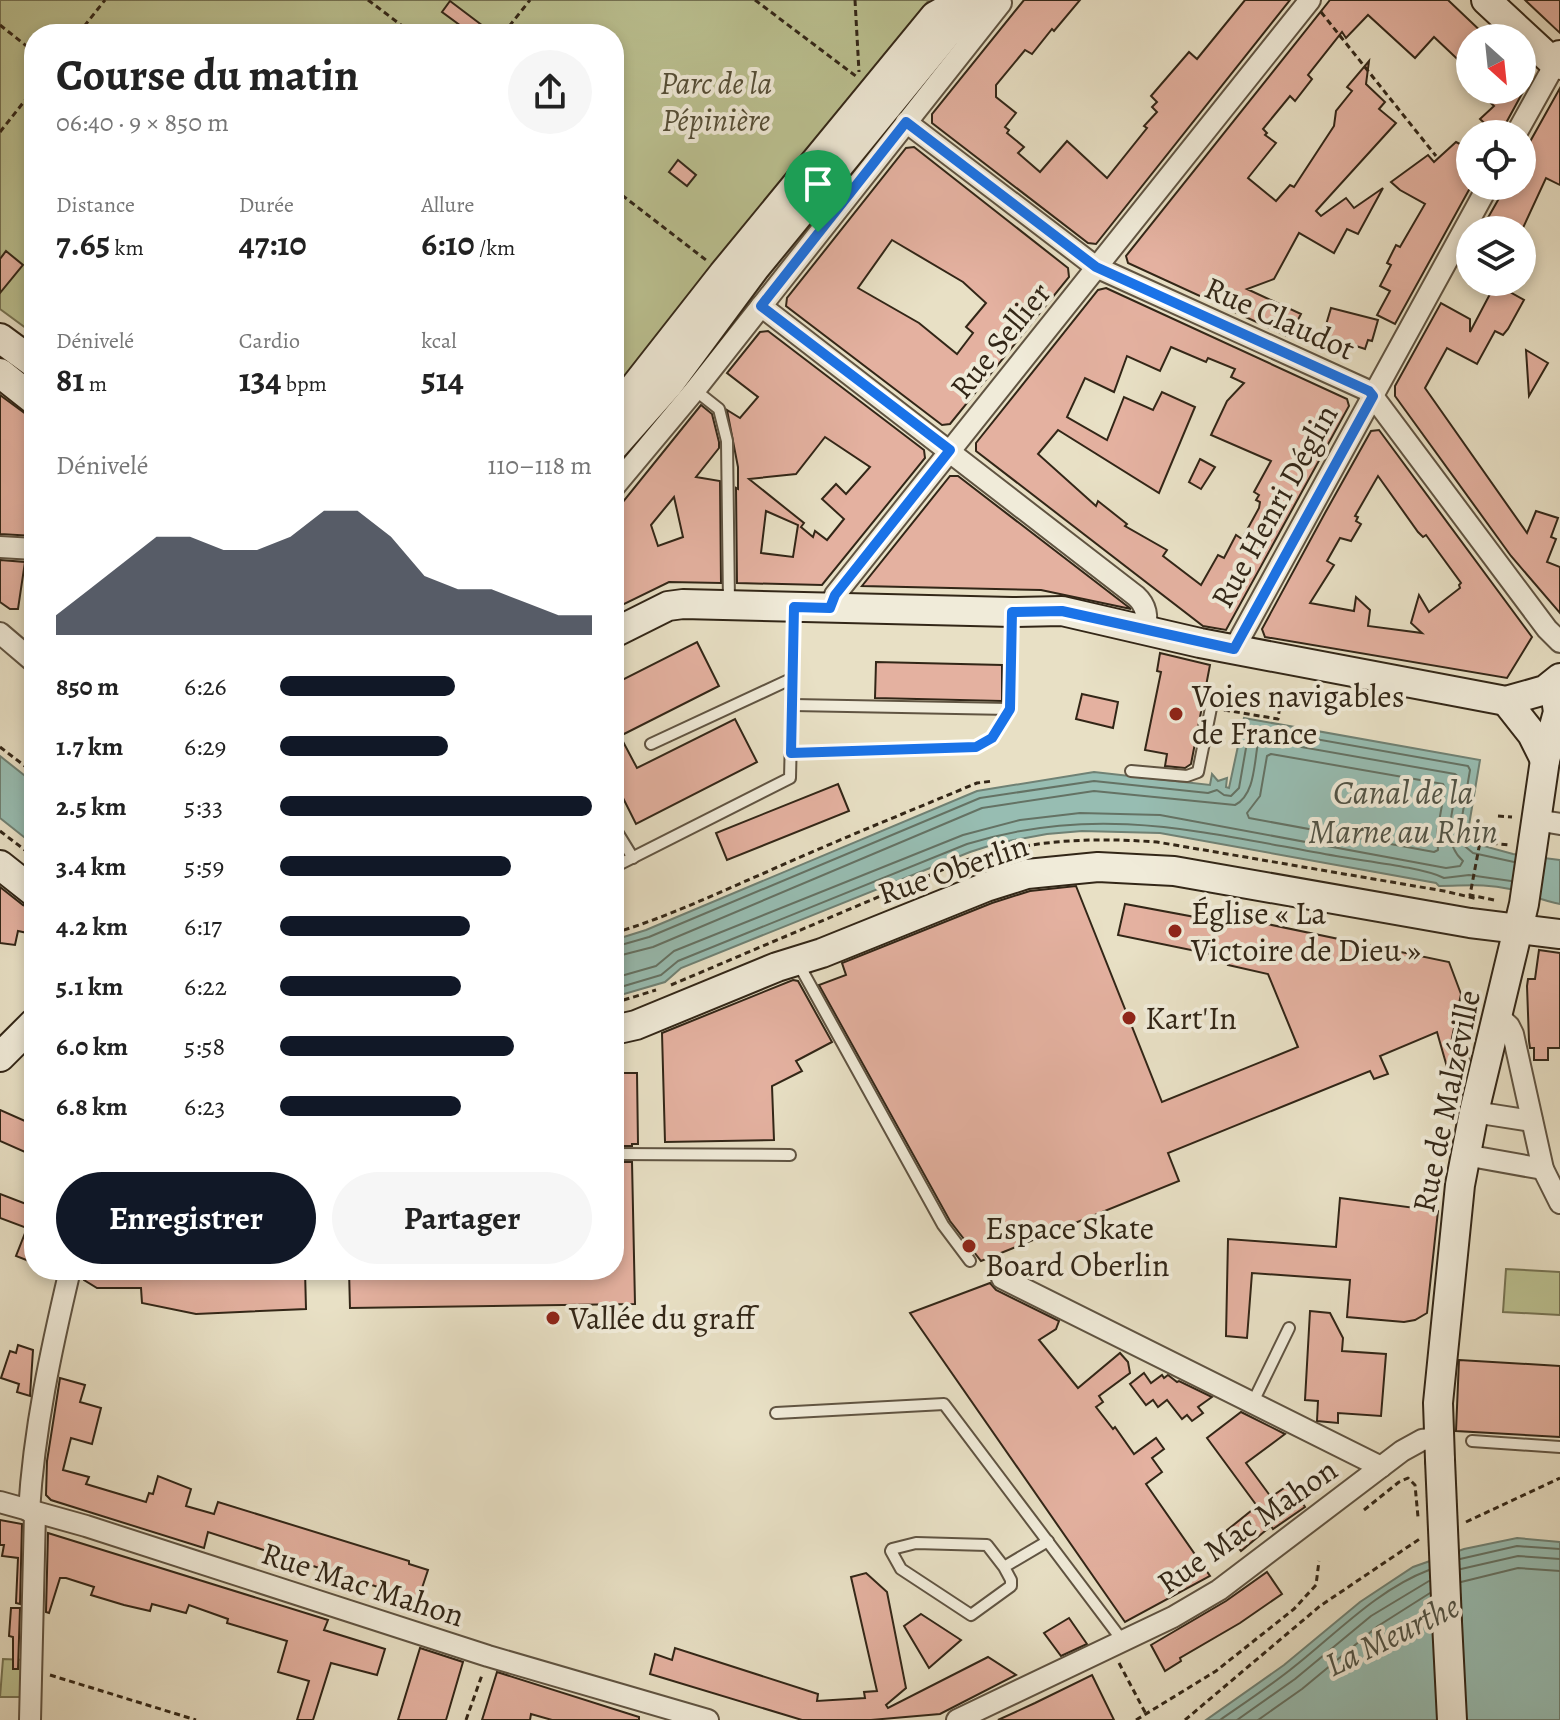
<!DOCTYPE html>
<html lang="fr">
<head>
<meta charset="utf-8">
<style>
	:root { --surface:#fff; --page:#f6f6f6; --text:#222; --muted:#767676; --accent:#111827 }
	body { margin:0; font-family:Alegreya,serif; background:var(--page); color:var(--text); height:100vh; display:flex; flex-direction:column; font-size:30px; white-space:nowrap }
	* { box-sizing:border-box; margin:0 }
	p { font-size:26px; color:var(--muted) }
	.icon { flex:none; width:44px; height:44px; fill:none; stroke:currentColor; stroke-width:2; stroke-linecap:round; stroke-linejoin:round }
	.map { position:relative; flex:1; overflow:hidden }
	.panel { position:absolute; left:24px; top:24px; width:600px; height:1256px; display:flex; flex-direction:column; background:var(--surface); border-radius:32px; box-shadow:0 4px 12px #0003 }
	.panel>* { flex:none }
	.needle { width:52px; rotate:153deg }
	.buttons { position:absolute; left:1456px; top:24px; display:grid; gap:16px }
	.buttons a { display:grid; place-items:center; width:80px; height:80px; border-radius:50%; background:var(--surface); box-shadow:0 4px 12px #0003; font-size:40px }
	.pin { position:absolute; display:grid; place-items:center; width:68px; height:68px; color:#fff; margin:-82px -34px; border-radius:50% 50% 50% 0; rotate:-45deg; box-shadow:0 0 8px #0007 }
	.pin .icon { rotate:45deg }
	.round { display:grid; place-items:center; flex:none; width:84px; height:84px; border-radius:42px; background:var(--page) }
	.summary { display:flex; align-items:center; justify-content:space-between; height:136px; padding:0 32px }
	h1 { font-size:44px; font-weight:700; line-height:60px }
	.figures { display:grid; grid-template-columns:repeat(3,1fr); gap:12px; height:136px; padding:8px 32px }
	.figures div { display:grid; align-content:center }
	.figures b { font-size:34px; font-weight:700 }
	.figures small { font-size:22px; font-weight:400 }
	.figures p { font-size:22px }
	.chart { height:224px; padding:16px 32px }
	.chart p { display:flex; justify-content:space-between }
	.chart svg { width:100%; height:144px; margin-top:8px; fill:var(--accent); opacity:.7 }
	.action { display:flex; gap:16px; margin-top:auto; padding:16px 32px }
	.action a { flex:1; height:92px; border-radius:48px; background:var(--accent); color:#fff; font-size:32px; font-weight:700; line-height:92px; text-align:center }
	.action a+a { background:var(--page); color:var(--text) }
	ul { padding:0 32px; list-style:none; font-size:26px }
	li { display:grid; grid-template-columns:128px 96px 1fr; align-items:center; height:60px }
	li i { height:20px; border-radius:10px; background:var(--accent) }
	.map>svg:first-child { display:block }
</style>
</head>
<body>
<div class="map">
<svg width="1560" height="1720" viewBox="0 0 1560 1720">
	<rect width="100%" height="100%" fill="#e8e0c5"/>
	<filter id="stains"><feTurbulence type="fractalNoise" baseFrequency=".0025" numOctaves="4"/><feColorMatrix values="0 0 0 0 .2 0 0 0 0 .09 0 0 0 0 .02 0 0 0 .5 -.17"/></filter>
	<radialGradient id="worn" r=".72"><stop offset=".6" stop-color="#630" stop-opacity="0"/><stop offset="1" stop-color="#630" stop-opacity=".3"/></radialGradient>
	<g fill="#bbc191" stroke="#767454" stroke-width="2">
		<path d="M0 0H929L614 394V34H34V334L0 309Z"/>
		<path d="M1506 1269 1560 1272V1315L1503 1312Z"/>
		<path d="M3 1659 26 1660 25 1697H0Z"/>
	</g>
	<g fill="#97bdb2" stroke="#6f8174" stroke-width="2">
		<path d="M1244 718 1480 760 1467 837 1469 842 1513 854 1560 860V904C1542 901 1527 893 1510 889 1484 883 1465 886 1439 886L1436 883 1160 833 1082 831 1047 834 998 843 970 852 681 968 665 982 614 997V940L646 930 977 791 1094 772 1210 785 1212 774 1218 781 1227 778 1226 787 1229 788Z"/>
		<path d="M0 756 34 783V845L0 818Z"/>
		<path d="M1517 1538 1560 1542V1720H1206L1284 1665 1360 1602 1413 1567 1464 1549Z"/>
	</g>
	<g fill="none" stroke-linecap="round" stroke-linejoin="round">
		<g stroke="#647264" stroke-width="2">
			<path d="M1271 754 1443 784 1445 788 1437 833 1438 850 1434 852 1249 818 1247 813 1260 796 1267 756Z"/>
			<path d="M614 947 649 937 980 798 1094 781 1208 793 1217 790 1224 795 1231 796 1239 788 1249 731 1253 728 1468 766 1470 770 1459 835 1461 843 1473 853 1514 862"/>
			<path d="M614 957 653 947 982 808 1094 791 1235 805C1255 795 1254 763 1258 743L1261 740 1455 774 1459 777C1455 805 1439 840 1463 861L1460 866 1446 868 1160 815 1080 813 1020 820 963 835 674 951 656 966 614 978"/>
			<path d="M614 989 661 975 678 961 967 844C1100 803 1204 833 1336 856 1362 861 1422 867 1444 878L1469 875 1511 881"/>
			<path d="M1460 1559 1517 1546 1560 1549"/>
			<path d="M1461 1569 1518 1556 1560 1559"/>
			<path d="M1461 1582 1518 1568 1560 1571"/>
			<path d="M1220 1720C1243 1704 1267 1688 1290 1670 1334 1636 1376 1590 1429 1570"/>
			<path d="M1237 1720 1295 1679 1371 1616 1429 1581"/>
			<path d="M1258 1720 1302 1689 1378 1626 1430 1593"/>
		</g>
	</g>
	<g fill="#e4b1a0" stroke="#322617" stroke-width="2" fill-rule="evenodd">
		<path d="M1024 0H1080L1054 31 1052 29 1032 54 1025 50 996 85V97L1016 113 1005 127 1009 130 1007 133 1024 147 1018 153 1040 172 1067 141 1107 178 1147 128 1144 126 1157 112 1152 107 1157 102 1151 96 1189 52 1197 59 1245 0H1290L1096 244 1088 243 932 123V114Z"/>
		<path d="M1330 0H1448L1488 38H1470V71L1434 37 1415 58 1368 15 1346 38 1342 32 1308 75 1312 79 1295 101 1290 96 1263 129 1267 133 1265 135 1276 143 1248 178 1276 201 1290 185 1294 187 1334 126 1336 111 1352 91 1347 87 1369 61 1366 84 1385 102 1379 109 1396 123 1316 211 1321 216 1346 198 1354 208 1383 188 1358 234 1347 229 1334 253 1299 233 1274 279 1247 289 1301 314 1289 337 1128 263 1126 256Z"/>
		<path d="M1525 0H1560V33L1543 17Z"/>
		<path d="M450 1 487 29 484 34H472L442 12Z"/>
		<path d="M1560 88V185L1546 178 1522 230H1481L1506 186H1522V156Z"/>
		<path d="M1477 90H1524L1500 134H1496L1480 119 1494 106Z"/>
		<path d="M1456 142 1470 149V188L1395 324 1377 315 1390 291 1380 286 1391 265 1387 263 1396 245 1400 247 1425 204 1400 190 1391 182 1428 155 1434 162Z"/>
		<path d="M914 147 1068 268 1069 277 950 424 942 425 786 306 787 298 906 148ZM892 240 963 282 986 303 966 327 973 333 957 354 919 323 858 288Z"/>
		<path d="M678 160 696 175 687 186 669 172Z"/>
		<path d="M6 251 23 265 0 293V259Z"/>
		<path d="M1499 286 1524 300 1508 329 1503 335 1495 331 1477 364 1447 348 1425 388 1527 533 1536 511 1558 518 1551 537 1556 539 1547 562 1560 567V613L1511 556 1395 396V386L1441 303 1470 319V332L1490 294H1496Z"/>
		<path d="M1106 288 1347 399 1349 406 1226 630 1203 626 976 451V443L1098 290ZM1171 347 1206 362 1208 358 1235 369 1231 377 1244 383 1227 401 1211 435 1271 461 1254 492 1259 495 1256 500 1260 502 1259 508 1242 539 1236 535 1224 558 1218 555 1201 585 1163 556 1167 550 1125 526 1127 524 1098 501 1096 506 1038 454 1058 430 1159 493 1195 407 1162 392 1153 410 1124 397 1107 440 1067 417 1085 378 1114 392 1127 356 1160 371Z"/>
		<path d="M1331 308 1378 320 1372 341 1368 340 1365 349 1323 335Z"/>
		<path d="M768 331 924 450 925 458 822 585 737 583 736 488 738 489V467L727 410 740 418 758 397 727 373 760 332ZM825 437 870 467 846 494 836 484 822 499 844 519 827 540 815 531 813 537 801 527 804 523 749 479 796 474ZM766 511 798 525 793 557 761 553Z"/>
		<path d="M1526 350 1548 363 1529 396Z"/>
		<path d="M0 395 34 420V536L0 534Z"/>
		<path d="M701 405 712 414 719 442V448L696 477 720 481 721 583 669 582 614 609V513ZM674 497 683 537 658 546 651 525Z"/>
		<path d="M1379 430 1532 637 1507 678 1265 637 1262 629 1325 513 1371 431ZM1378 476 1418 532 1423 537 1426 535 1461 583 1459 585 1460 588 1429 612 1419 595 1411 623 1422 633 1368 626 1370 610 1356 597 1354 611 1310 603 1334 565 1327 561 1340 538 1351 541 1361 524 1356 521 1358 517 1355 516Z"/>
		<path d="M1200 459 1215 467 1201 489 1189 482Z"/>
		<path d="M950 476H958L1131 609 1041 590 862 586Z"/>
		<path d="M0 560 25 562 18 609H10L0 602Z"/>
		<path d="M697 642 719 686 620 736 637 768 735 719 757 762 636 824 614 780V684Z"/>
		<path d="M1160 653 1210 665 1191 764 1185 768 1165 766 1167 754 1145 750 1161 672 1157 671Z"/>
		<path d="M876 662 1002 665V701L875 698Z"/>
		<path d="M1082 694 1118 702 1113 728 1076 719Z"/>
		<path d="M838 784 849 811 727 860 716 833Z"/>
		<path d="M1076 886 1162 1102 1298 1047 1268 974 1228 965 1230 958 1118 935 1125 904 1222 922 1224 915 1449 962 1461 994 1452 1038 1463 1033 1469 1060 1447 1067 1437 1032 1380 1056 1388 1074 1374 1079 1370 1071 1168 1153 1179 1181 981 1261 950 1221 819 985 846 975 842 963 992 903 1030 891Z"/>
		<path d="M0 887 23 905 34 909 32 934 18 931 15 945 0 943Z"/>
		<path d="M1539 950 1560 953V1048H1548V1060H1534V1048H1530L1529 1041 1527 986 1528 979H1535Z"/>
		<path d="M793 980 798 981 832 1042 796 1061 802 1071 772 1086 774 1140 665 1142 662 1033Z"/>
		<path d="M614 1073H637L638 1144H632V1146H614Z"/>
		<path d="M0 1110 34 1125V1156L0 1141Z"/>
		<path d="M614 1162H632L635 1304 350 1308 349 1270H614Z"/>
		<path d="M0 1194 34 1207V1263L16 1256 27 1228 0 1218Z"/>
		<path d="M1340 1198 1438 1211 1427 1313 1415 1320 1404 1322 1347 1317 1350 1280 1252 1273 1247 1338 1226 1336 1228 1239 1336 1247Z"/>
		<path d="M86 1270H305L306 1309 196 1314 142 1303 141 1288H97L84 1280Z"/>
		<path d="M990 1283 996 1290 1059 1321 1056 1329 1039 1340 1078 1388 1120 1353 1128 1362 1130 1373 1099 1396 1103 1402 1096 1407 1113 1429 1115 1427 1134 1454 1156 1438 1164 1449 1152 1458 1162 1472 1146 1484 1210 1576 1125 1622 910 1313Z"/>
		<path d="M1310 1311 1330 1313 1343 1338 1342 1351 1386 1354 1381 1416 1338 1413V1423L1317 1421 1318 1401 1305 1400Z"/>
		<path d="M18 1345 33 1350 30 1396 17 1392 19 1384 1 1378 10 1351 16 1353Z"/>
		<path d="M1459 1360 1560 1366V1437L1456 1431Z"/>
		<path d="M1144 1373 1151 1383 1162 1375 1164 1378 1168 1375 1177 1382 1179 1381 1212 1397 1198 1407 1203 1413 1192 1421 1187 1415 1182 1419 1167 1400 1158 1407 1153 1400 1146 1405 1130 1384Z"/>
		<path d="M60 1378 85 1385 80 1402 101 1408 92 1444 71 1438 63 1470 89 1477 86 1484 146 1502 149 1493 153 1494 158 1476 191 1489 186 1506 214 1514 218 1502 409 1561V1564L428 1570 418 1600 208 1532 204 1548 51 1500 46 1495 47 1461Z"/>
		<path d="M1241 1412 1285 1434 1246 1463 1271 1497 1290 1484 1305 1507 1273 1529 1271 1526 1241 1551 1226 1531 1257 1506 1207 1438Z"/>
		<path d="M0 1520 22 1524 20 1604 16 1603 18 1558 2 1556 4 1545H0Z"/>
		<path d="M48 1533 328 1620 324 1630 385 1649 377 1675 331 1663 313 1720H297L309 1681 278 1672 287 1641 227 1623 228 1619 189 1605 186 1613 152 1604 150 1611 124 1605 91 1595 94 1587 66 1578H60L49 1613 46 1612Z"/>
		<path d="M1267 1572 1282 1594 1240 1623 1180 1658 1181 1661 1165 1671 1151 1645 1226 1601Z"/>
		<path d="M866 1573 887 1592 906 1688 886 1705 888 1708 988 1657 1016 1675 940 1714 871 1720H802L650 1674 655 1654 672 1660 675 1648 818 1694 817 1701 865 1698 864 1692 877 1691 851 1577Z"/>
		<path d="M11 1608H20L18 1669H13V1637L9 1636Z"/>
		<path d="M921 1614 961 1640 929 1668 904 1626Z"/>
		<path d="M1069 1618 1087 1644 1061 1656 1044 1633Z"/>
		<path d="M420 1648 463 1662 446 1720H398Z"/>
		<path d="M497 1672 639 1717V1720H552L531 1714 530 1720H482Z"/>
		<path d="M1092 1675 1114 1720H998L1035 1703Z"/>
	</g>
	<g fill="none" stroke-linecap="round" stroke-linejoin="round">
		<defs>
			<g id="lane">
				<path d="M695 390 719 409 727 441 729 603"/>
				<path d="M793 705 1010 709"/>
				<path d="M651 744 793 678"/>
				<path d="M791 753 976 747 992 738 1010 709 1012 612"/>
				<path d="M1131 771 1187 776 1198 772 1211 708"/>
				<path d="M614 827 633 858"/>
				<path d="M614 867 790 778 794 609"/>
				<path d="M798 963 943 1225 970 1261"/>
				<path d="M614 1154 790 1155"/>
				<path d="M1252 1404 1289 1328"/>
				<path d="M776 1413 944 1404 1122 1640"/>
				<path d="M1472 1441 1560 1447"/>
				<path d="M1004 1567 987 1545 916 1543 892 1549 891 1551 901 1569 971 1615 1011 1586V1580L1004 1567 1048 1541"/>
			</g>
			<g id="street">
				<path d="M906 122 1096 267 1369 391 1547 629 1560 642"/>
				<path d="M1516 134 1555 64 1560 69"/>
				<path d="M761 306 1136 596C1147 606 1147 616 1146 630"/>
				<path d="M614 487 695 390 1001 3"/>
				<path d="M0 547 34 549"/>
				<path d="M830 608 835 595 1310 0"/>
				<path d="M0 633 34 662"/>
				<path d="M1234 649 1488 186"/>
				<path d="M1536 820 1560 824"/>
				<path d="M1496 1014 1509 1026 1513 1034 1543 1169 1560 1203"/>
				<path d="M1474 1112 1532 1121"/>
				<path d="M1465 1155 1543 1169"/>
				<path d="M1002 1278 1381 1467"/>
				<path d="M0 1502 86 1526 488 1656 708 1720"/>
				<path d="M29 1511C34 1429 51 1350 70 1270"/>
				<path d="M30 1720 35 1513"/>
				<path d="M957 1720 1173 1617 1219 1590 1402 1451 1422 1440 1438 1438"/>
			</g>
			<g id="secondary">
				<path d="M1486 0 1555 64 1560 55"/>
				<path d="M0 338 34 363"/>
				<path d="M0 373 34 400"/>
				<path d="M614 413 723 274 935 16 953 6 958 0"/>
				<path d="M614 446 669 384 755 268 949 31 958 29 992 0"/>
				<path d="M614 633 668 606 683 604 1012 612 1062 611 1200 643 1506 701 1545 690 1560 678"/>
				<path d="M1506 701 1532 734 1545 760"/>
				<path d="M0 865 34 892"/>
				<path d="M614 1030 636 1025 777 967 822 953 986 887 1027 874 1098 867 1174 871 1470 923 1560 934"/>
				<path d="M0 1057 34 1023"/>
				<path d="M1440 1460 1438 1403 1460 1185 1474 1112 1524 904 1545 760 1558 712 1554 685"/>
				<path d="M1447 1622 1452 1720"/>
			</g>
		</defs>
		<use href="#lane" stroke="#605442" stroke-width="14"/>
		<use href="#street" stroke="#605442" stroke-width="24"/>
		<use href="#secondary" stroke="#322617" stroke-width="32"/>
		<g stroke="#322617" stroke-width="3" stroke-dasharray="6 4" stroke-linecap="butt">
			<path d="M368 0 413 34"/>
			<path d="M755 0 857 77"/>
			<path d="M855 0 859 72"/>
			<path d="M1321 12 1436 156"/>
			<path d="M0 25 34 52"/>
			<path d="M78 34 105 0"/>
			<path d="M503 34 530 0"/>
			<path d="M0 132 34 89"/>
			<path d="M614 189 706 260"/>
			<path d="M1206 685 1215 687"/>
			<path d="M1224 710 1278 719 1281 697"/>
			<path d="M0 747 34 773"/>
			<path d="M1498 816 1512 817"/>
			<path d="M0 831 34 857"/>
			<path d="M1494 900 1470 895 1480 842 1509 845"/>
			<path d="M614 933C665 918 713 895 762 874 833 842 905 813 977 783L993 781"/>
			<path d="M671 985 963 861C1030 840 1087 837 1157 842L1444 891 1478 899"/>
			<path d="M614 1003 656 990"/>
			<path d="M1364 1510 1399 1482 1408 1478 1415 1485 1418 1517"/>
			<path d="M1466 1522 1560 1478"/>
			<path d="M1119 1663 1146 1714"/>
			<path d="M50 1675 196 1720"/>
			<path d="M466 1720 482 1675"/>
			<path d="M1136 1720 1216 1671 1294 1609 1316 1585 1319 1561"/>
			<path d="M1185 1720 1320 1606 1421 1538"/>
		</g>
		<use href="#lane" stroke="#f0ebd9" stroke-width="10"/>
		<use href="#street" stroke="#f0ebd9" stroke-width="20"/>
		<use href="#secondary" stroke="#f0ebd9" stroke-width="28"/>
		<defs>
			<path id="secondary-bridge" d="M1440 1460 1447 1622"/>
		</defs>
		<use href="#secondary-bridge" stroke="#322617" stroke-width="32" stroke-linecap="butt"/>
		<use href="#secondary-bridge" stroke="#f0ebd9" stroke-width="28"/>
	</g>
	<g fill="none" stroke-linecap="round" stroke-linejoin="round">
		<defs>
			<path id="route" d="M906 122 1096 267 1369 391 1373 396 1234 649 1062 611 1012 612 1010 709 992 738 976 747 791 753 794 607 830 608 835 595 950 450 761 306Z"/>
		</defs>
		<use href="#route" stroke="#fff" stroke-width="16"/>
		<use href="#route" stroke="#1a73e8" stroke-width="10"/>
	</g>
	<g fill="#8f2418" stroke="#f0ebd9" stroke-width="3">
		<circle cx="1176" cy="714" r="8"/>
		<circle cx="1175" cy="931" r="8"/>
		<circle cx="1129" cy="1018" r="8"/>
		<circle cx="969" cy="1246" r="8"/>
		<circle cx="553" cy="1318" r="8"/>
	</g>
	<g text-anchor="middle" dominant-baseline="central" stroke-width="8" stroke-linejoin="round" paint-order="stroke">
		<g font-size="32" font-style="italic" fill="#544d36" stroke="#f0ebd9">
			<text x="716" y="83">Parc de la<tspan x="716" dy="37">Pépinière</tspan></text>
		</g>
		<g font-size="32" fill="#322617" stroke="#f0ebd9">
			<text transform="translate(1280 318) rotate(24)">Rue Claudot</text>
			<text transform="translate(1000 340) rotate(-51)">Rue Sellier</text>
			<text transform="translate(1274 506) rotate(-61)">Rue Henri Déglin</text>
			<text transform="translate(953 869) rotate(-19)">Rue Oberlin</text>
			<text transform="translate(1446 1101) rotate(-78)">Rue de Malzéville</text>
			<text transform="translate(1247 1526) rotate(-35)">Rue Mac Mahon</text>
			<text transform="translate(363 1584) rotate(18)">Rue Mac Mahon</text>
		</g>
		<g font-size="32" fill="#322617" stroke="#f0ebd9" text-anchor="start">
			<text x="1192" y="696">Voies navigables<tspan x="1192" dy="37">de France</tspan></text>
			<text x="1191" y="913">Église « La<tspan x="1191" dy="37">Victoire de Dieu »</tspan></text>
			<text x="1145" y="1018">Kart'In</text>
			<text x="985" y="1228">Espace Skate<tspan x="985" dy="37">Board Oberlin</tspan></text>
			<text x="569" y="1318">Vallée du graff</text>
		</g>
		<g font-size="34" font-style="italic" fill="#505346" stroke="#f0ebd9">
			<text x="1403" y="792">Canal de la<tspan x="1403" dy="39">Marne au Rhin</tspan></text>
			<text transform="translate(1392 1635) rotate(-26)">La Meurthe</text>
		</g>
	</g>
	<rect width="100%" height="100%" filter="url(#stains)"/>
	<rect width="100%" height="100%" fill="url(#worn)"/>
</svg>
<div class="buttons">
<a><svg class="needle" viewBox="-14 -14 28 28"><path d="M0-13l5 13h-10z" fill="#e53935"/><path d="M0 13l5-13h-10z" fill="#767676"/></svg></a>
<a><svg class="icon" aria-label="locate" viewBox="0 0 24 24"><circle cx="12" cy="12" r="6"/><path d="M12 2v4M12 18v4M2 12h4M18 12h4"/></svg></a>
<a><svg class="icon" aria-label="layers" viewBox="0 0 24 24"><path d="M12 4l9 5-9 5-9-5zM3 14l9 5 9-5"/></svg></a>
</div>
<div class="pin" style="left:818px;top:232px;background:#1e9e55"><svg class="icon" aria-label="arrive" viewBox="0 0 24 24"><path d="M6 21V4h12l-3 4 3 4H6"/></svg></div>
<section class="panel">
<div class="summary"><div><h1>Course du matin</h1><p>06:40 · 9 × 850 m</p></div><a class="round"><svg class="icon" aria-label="share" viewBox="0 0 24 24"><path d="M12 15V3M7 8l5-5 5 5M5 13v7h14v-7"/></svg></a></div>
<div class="figures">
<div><p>Distance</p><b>7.65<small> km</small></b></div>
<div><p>Durée</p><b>47:10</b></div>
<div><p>Allure</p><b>6:10<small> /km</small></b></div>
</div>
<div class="figures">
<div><p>Dénivelé</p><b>81<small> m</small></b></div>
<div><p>Cardio</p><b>134<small> bpm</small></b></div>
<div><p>kcal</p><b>514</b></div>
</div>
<div class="chart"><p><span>Dénivelé</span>110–118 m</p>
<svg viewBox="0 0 160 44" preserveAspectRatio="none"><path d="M0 44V38L10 30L20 22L30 14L40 14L50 18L60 18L70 14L80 6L90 6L100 14L110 26L120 30L130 30L140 34L150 38L160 38V44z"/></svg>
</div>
<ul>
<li><b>850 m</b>6:26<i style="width:56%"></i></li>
<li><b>1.7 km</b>6:29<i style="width:54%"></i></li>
<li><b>2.5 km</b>5:33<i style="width:100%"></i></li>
<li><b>3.4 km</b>5:59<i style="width:74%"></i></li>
<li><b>4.2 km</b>6:17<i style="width:61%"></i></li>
<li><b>5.1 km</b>6:22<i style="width:58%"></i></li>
<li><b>6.0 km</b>5:58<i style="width:75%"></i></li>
<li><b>6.8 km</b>6:23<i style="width:58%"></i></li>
</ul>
<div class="action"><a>Enregistrer</a><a>Partager</a></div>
</section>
</div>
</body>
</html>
